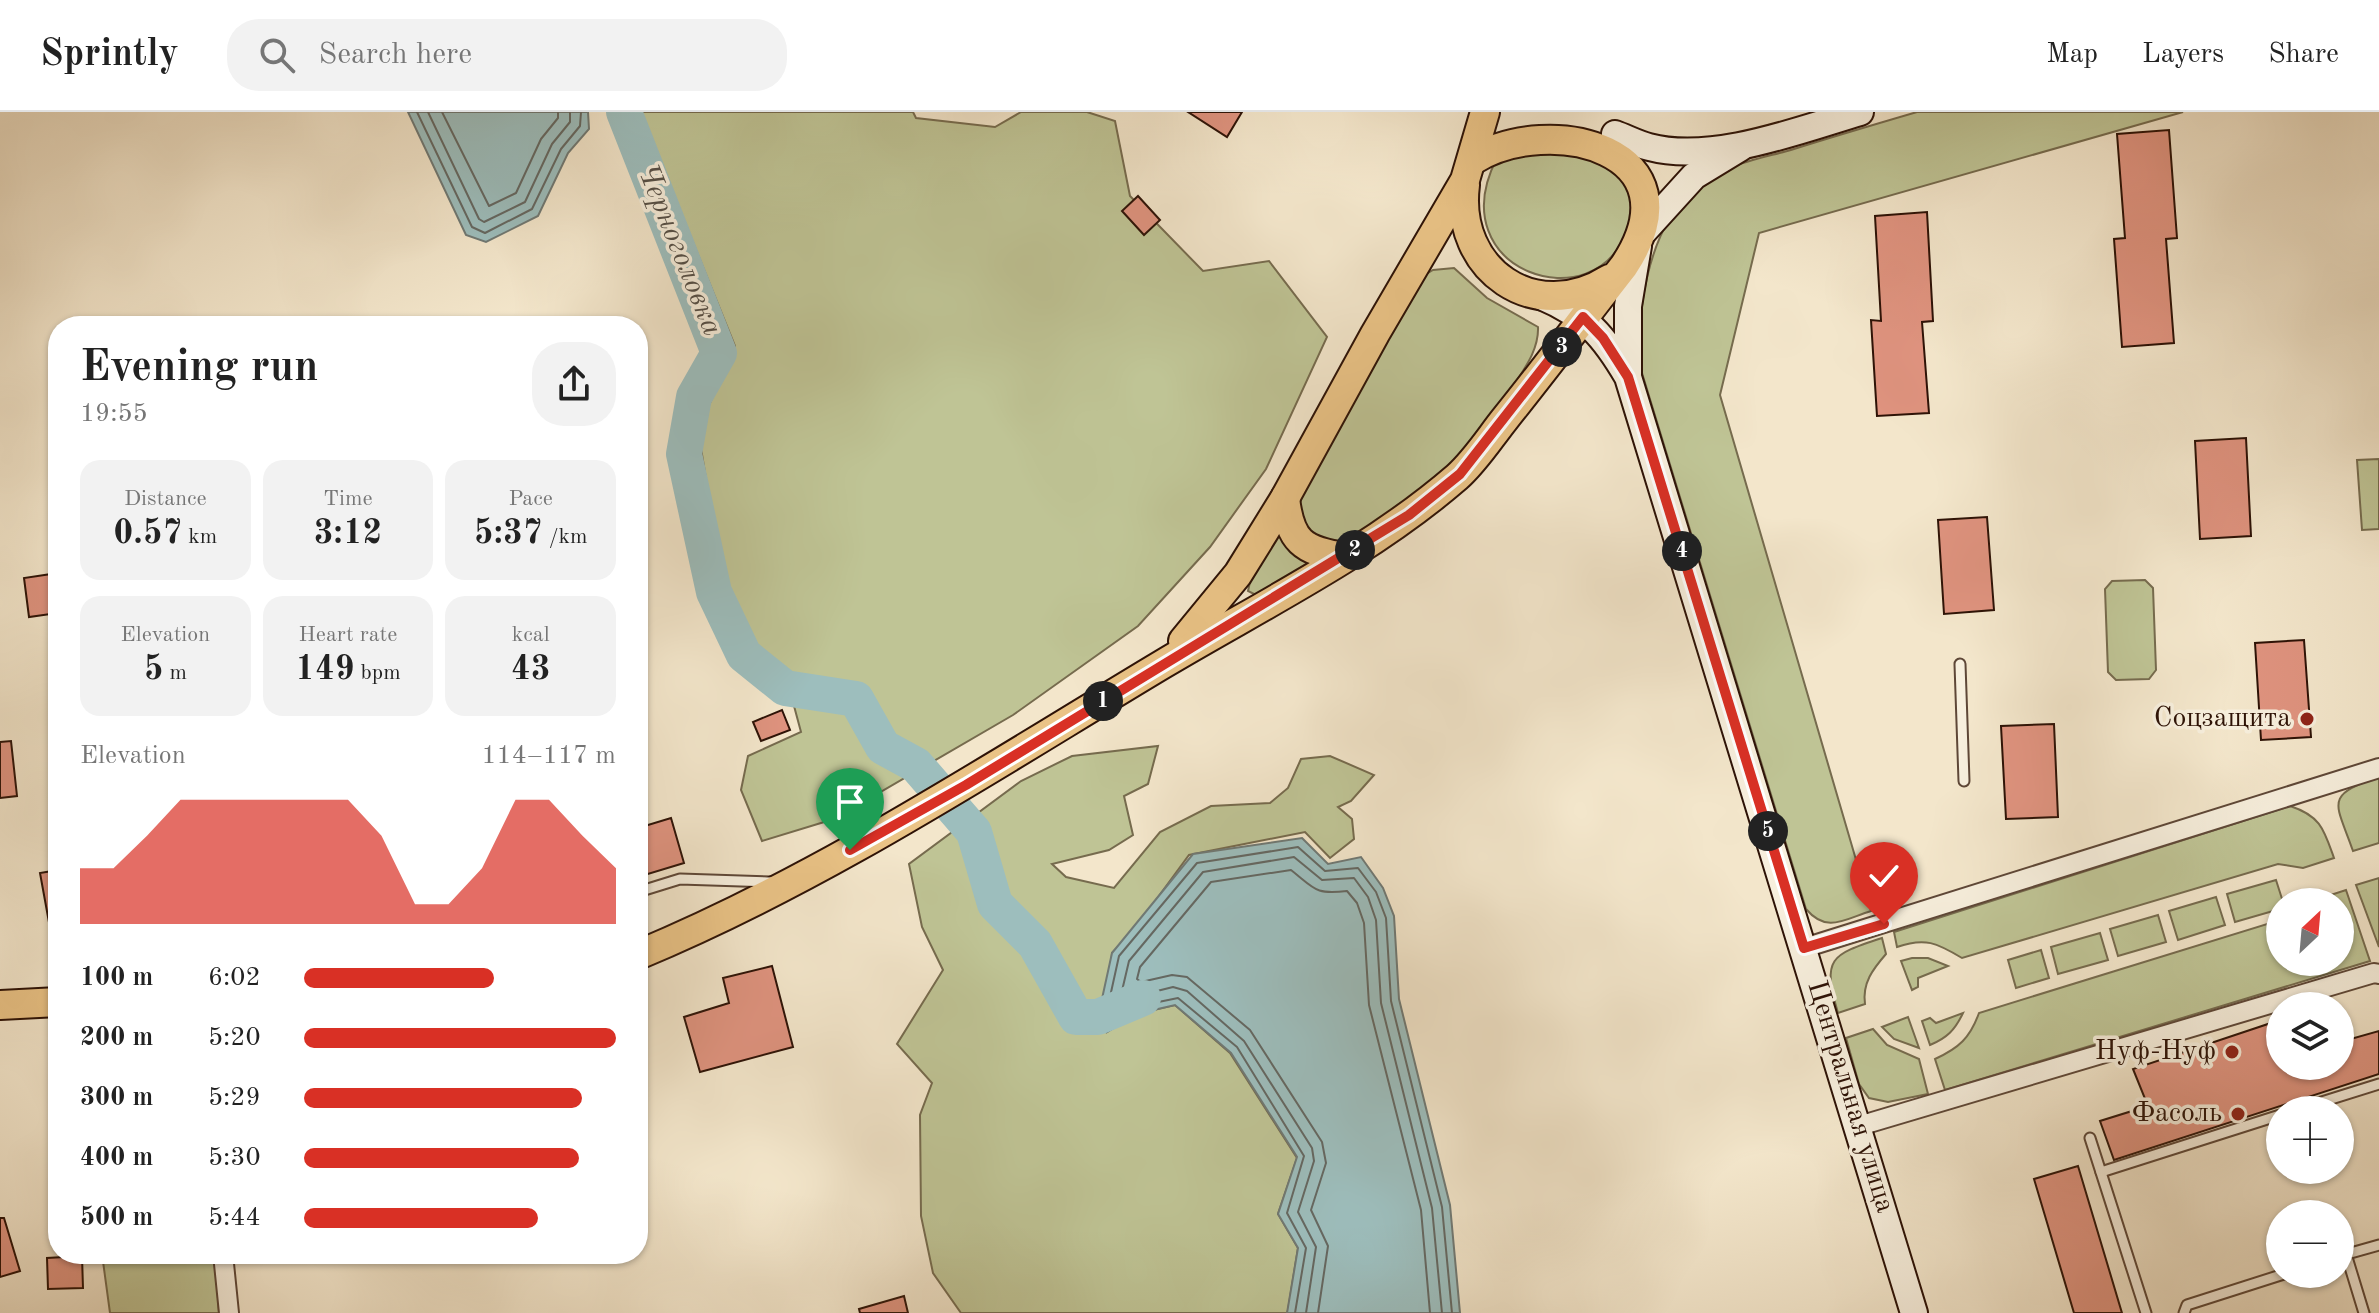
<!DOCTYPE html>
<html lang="en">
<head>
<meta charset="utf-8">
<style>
	:root { --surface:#fff; --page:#f2f2f2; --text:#222; --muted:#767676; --line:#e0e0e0; --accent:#d93025 }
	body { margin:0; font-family:"Old Standard TT",serif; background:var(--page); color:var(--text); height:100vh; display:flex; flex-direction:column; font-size:30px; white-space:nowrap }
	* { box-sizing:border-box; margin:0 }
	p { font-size:26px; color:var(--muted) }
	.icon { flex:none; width:44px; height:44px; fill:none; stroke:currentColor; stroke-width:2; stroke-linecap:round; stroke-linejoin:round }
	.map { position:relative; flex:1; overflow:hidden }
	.details { position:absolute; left:48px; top:204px; width:600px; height:948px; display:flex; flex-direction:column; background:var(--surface); border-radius:32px; box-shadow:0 2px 6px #0004 }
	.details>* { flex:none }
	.needle { width:52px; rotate:26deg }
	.buttons { position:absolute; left:2266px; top:776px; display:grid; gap:16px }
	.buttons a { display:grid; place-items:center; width:88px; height:88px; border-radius:50%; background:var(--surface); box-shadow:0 2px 6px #0004; font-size:40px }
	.pin { position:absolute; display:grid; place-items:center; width:68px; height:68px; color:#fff; margin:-82px -34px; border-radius:50% 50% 50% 0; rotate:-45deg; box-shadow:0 0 8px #0007 }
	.pin .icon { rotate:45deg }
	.km { position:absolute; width:40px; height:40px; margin:-20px; border-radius:50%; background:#222; color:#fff; font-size:22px; line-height:40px; text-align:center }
	.round { display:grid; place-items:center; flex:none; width:84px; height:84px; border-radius:32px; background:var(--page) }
	.head { display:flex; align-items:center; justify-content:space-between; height:136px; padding:0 32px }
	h1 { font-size:44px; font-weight:700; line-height:60px }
	.stats { display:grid; grid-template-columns:repeat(3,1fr); gap:12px; height:136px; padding:8px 32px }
	.stats div { display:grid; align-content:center; border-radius:20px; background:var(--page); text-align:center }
	.stats b { font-size:34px; font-weight:700 }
	.stats small { font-size:22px; font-weight:400 }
	.stats p { font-size:22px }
	.chart { height:224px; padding:16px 32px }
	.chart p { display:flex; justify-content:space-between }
	.chart svg { width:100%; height:144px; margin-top:8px; fill:var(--accent); opacity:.7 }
	ul { padding:0 32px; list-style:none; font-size:26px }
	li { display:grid; grid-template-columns:128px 96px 1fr; align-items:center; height:60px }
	li i { height:20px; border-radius:10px; background:var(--accent) }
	header { display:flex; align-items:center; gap:48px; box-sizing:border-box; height:112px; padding:0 40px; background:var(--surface); border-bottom:2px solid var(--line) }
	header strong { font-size:38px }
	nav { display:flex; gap:44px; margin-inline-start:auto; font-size:28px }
	.search { width:560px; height:72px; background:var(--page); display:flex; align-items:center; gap:20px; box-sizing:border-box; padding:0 28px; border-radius:32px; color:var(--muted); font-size:30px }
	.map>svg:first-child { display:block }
</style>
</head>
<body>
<header>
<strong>Sprintly</strong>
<div class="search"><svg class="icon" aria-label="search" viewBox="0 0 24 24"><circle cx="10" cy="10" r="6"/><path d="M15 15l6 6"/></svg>Search here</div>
<nav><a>Map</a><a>Layers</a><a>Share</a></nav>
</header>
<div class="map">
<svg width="2379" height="1201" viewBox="0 0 2379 1201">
	<rect width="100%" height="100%" fill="#f3e6cb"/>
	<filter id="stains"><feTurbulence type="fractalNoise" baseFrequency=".0025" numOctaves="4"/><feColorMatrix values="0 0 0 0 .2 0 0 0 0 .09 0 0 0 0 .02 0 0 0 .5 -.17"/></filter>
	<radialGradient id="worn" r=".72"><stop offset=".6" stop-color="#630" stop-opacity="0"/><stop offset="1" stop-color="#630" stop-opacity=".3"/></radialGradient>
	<g fill="#bfc495" stroke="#766b4e" stroke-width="2">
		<path d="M640 0H913L916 6 995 15 1021 0H1087L1115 9 1130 84 1203 159 1269 149 1327 225 1266 357 1210 435 1138 514 1013 603 834 707 762 729 741 678 748 644 801 620 794 594 769 580 762 550 727 478 717 434 698 318 735 234Z"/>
		<path d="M1917 0H2183L1759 121 1720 283 1871 799C1845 807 1827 822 1806 797L1642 261C1634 204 1648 119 1692 78 1719 53 1760 47 1794 37 1835 24 1876 12 1917 0Z"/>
		<path d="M1587 23C1597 35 1628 66 1631 81 1634 92 1631 106 1627 117 1597 211 1438 160 1497 46Z"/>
		<path d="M1454 156 1487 186 1538 215C1539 238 1524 257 1512 276 1464 349 1412 392 1336 435L1322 432 1297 407 1301 376 1418 167 1433 158Z"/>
		<path d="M2379 347V417L2362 418 2357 348Z"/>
		<path d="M1280 418 1310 450 1256 483 1248 479 1250 470Z"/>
		<path d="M2145 468 2153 476 2156 558 2149 567 2116 568 2108 560 2105 477 2112 469Z"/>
		<path d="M1158 634 1148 672 1124 684 1133 723 1109 738 1052 752 1066 765 1114 776 1160 720 1211 694 1270 691 1288 676 1301 647 1330 644 1374 663 1351 689 1338 695 1352 707 1354 727 1330 746 1305 720 1189 743 1134 818 1112 841 1107 920 1136 902 1175 893 1230 941 1297 1046 1278 1102 1298 1136 1288 1198 1287 1201H961L933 1161 921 1104 920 1003 932 971 897 932 943 858 922 815 909 752 1021 669 1072 644Z"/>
		<path d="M2379 665V731L2353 739C2336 690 2323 684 2379 665Z"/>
		<path d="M2290 694C2321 704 2324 718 2334 746L2303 756 2278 752 1962 846C1937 831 1925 825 1897 835L1894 820Z"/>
		<path d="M2379 766V835L2356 773Z"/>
		<path d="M2276 768 2283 790H2280V797L2235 810 2227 782Z"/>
		<path d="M2346 778 2370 849 1945 978 1935 947C1959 936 1970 926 1979 901L2280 808V850H2340V790H2309Z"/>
		<path d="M2216 785 2225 813 2178 828 2169 799Z"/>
		<path d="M2158 803 2166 830 2118 844 2110 817Z"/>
		<path d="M2100 821 2108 848 2058 862 2051 835Z"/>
		<path d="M1882 826 1886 842C1873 857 1862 871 1865 892L1838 901C1822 846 1830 843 1882 826Z"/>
		<path d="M2041 838 2049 866 2016 876 2008 848Z"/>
		<path d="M1912 846H1928L1948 854 1918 866V875L1912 878 1901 849Z"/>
		<path d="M1963 901C1955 918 1947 926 1930 933L1922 909 1930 906 1936 911Z"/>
		<path d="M1908 905 1919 936 1894 927 1882 915Z"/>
		<path d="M1873 917 1887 933 1919 947 1928 982 1888 990 1869 986 1859 972 1846 926Z"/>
		<path d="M102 1142H215L219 1201H110Z"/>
	</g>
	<g fill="#9dbebd" stroke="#707974" stroke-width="2">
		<path d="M408 0H588L589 17 568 41 538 104 486 130 466 123Z"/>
		<path d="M1302 726 1328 752 1361 745 1383 776 1394 804 1399 887 1450 1093 1460 1201H1287L1298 1136 1278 1102 1297 1045 1231 941 1175 893 1136 902 1107 920 1098 905 1112 841 1193 742Z"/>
	</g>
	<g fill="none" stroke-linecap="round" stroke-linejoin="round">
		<g stroke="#656862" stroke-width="2">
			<path d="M417 0 472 115 485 121 532 97 561 37 580 14 581 0"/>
			<path d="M428 0 479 107 484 110 525 90 552 32 570 10V0"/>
			<path d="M442 0 489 94 516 81 541 27 558 6V0"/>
			<path d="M1295 1201 1306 1136 1287 1101 1304 1044 1237 935 1178 886 1134 895 1112 907 1106 903 1119 844 1197 751 1298 735 1325 759 1358 756 1376 780 1386 806 1391 889 1442 1095 1452 1201"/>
			<path d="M1306 1201 1316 1135 1298 1100 1314 1049 1312 1036 1244 929 1187 879 1173 875 1125 887 1121 883 1129 849 1203 760 1294 745 1322 768 1354 766 1368 785 1376 808 1381 891 1432 1096 1442 1201"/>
			<path d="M1318 1201 1328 1134 1311 1098 1326 1051 1322 1030 1250 918 1187 865 1172 863 1141 870 1137 867 1140 855 1211 770 1291 758C1315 777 1315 783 1347 779L1357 791 1364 811 1369 893 1421 1098 1430 1201"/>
		</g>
		<path stroke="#9dbebd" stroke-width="36" d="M624 0 719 241 694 285 684 342 714 480 744 543 785 576 856 587 883 635 916 653 974 720 995 792 1035 832 1076 905H1098L1143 886"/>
	</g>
	<g fill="#df937f" stroke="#2d1206" stroke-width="2">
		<path d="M1188 0H1242L1227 25Z"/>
		<path d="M2169 18 2177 126 2166 127 2174 231 2122 235 2114 127 2125 126 2117 22Z"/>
		<path d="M1138 84 1160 108 1144 123 1122 99Z"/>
		<path d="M1927 100 1933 209 1922 210 1929 301 1877 304 1871 208 1881 209 1875 104Z"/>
		<path d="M2246 326 2251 424 2200 427 2195 329Z"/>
		<path d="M1987 405 1994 498 1944 502 1938 408Z"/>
		<path d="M58 461V501L29 505 24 466Z"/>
		<path d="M2304 528 2311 625 2261 628 2255 531Z"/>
		<path d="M782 598 790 618 761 629 753 610Z"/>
		<path d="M2054 612 2058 705 2006 707 2001 614Z"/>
		<path d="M11 629 17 684 0 686V630Z"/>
		<path d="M671 706 684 751 638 765V716Z"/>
		<path d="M58 758V815L50 816 40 761Z"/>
		<path d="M772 854 793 935 700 960 684 905 729 891 723 866Z"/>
		<path d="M2280 908V954H2340V930L2379 919V962L2114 1048 2100 1009 2148 994 2133 957Z"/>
		<path d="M2078 1054 2122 1201H2074L2034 1067Z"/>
		<path d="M0 1106H4L20 1159 0 1165Z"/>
		<path d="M82 1144 83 1176 48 1177 47 1146Z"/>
		<path d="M904 1184 908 1201H860L859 1197Z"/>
	</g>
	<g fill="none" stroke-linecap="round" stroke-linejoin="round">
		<defs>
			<g id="lane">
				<path d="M1960 552 1964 669"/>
				<path d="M638 780 680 767 772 770"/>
				<path d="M2296 998 2379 972"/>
				<path d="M2090 1026 2146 1201"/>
				<path d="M2101 1060 2280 1003"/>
				<path d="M2346 1142 2364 1201"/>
				<path d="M2340 1144 2379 1133"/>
				<path d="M2184 1201 2187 1193 2284 1162"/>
			</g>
			<g id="street">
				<path d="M1804 836 2379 656"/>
				<path d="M1859 1014 2374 861 2379 862"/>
				<path d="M223 1142 229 1201"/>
			</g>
			<g id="secondary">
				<path d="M1615 22C1626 26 1637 32 1649 35 1712 52 1799 18 1860 0"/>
				<path d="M1644 119 1694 64 1740 36"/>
				<path d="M1541 184C1586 203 1604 224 1628 265L1914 1201"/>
				<path d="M1628 262V194L1638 134"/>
			</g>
			<g id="primary">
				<path d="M1465 73C1454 158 1535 214 1609 167"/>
				<path d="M1285 386C1290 429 1302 439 1345 445"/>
				<path d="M1183 529 1238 462 1285 386 1375 222 1465 68 1485 0"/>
				<path d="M638 843C823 766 991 655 1163 552 1262 493 1369 441 1457 365 1475 349 1489 327 1504 308 1545 257 1584 205 1624 154 1701 38 1550 0 1473 48"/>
				<path d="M0 893 58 890"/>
			</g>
		</defs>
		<use href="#lane" stroke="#5e4737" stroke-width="13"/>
		<use href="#street" stroke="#5e4737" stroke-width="22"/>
		<use href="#secondary" stroke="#2d1206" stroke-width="30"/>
		<use href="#primary" stroke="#2d1206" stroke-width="32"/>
		<use href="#lane" stroke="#f7efdd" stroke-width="9"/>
		<use href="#street" stroke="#f7efdd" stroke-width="18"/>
		<use href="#secondary" stroke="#f7efdd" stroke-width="26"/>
		<use href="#primary" stroke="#eac386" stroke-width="28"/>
	</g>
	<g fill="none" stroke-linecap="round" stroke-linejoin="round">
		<defs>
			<path id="route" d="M850 738 966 673 1409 403 1460 362 1583 205 1603 226 1628 265 1804 836 1884 812"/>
		</defs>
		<use href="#route" stroke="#fff" stroke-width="16"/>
		<use href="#route" stroke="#d93025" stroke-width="10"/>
	</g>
	<g fill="#8f2418" stroke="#f7efdd" stroke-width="3">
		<circle cx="2307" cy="607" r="8"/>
		<circle cx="2232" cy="940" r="8"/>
		<circle cx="2238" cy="1002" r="8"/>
	</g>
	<g text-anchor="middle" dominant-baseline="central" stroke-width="7" stroke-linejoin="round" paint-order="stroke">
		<g font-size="28" fill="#2d1206" stroke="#f7efdd" text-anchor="end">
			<text x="2291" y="607">Соцзащита</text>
			<text x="2216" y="940">Нуф-Нуф</text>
			<text x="2222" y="1002">Фасоль</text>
		</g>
		<g font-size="28" fill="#2d1206" stroke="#f7efdd">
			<text transform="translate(1850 985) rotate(73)">Центральная улица</text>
		</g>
		<g font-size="30" font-style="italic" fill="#544e46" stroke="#f7efdd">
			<text transform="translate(679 138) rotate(68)">Черноголовка</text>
		</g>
	</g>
	<rect width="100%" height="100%" filter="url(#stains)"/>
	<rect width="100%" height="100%" fill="url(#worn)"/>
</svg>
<div class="buttons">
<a><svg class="needle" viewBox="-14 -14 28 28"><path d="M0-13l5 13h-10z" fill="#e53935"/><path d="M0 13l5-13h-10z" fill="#767676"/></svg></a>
<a><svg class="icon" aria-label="layers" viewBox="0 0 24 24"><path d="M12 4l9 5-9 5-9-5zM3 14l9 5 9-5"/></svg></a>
<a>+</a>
<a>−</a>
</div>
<div class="pin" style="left:850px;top:738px;background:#1e9e55"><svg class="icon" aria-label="arrive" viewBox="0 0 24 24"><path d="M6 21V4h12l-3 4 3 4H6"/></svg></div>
<div class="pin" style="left:1884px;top:812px;background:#d93025"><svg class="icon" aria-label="check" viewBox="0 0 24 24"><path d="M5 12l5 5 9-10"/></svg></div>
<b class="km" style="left:1103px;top:589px">1</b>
<b class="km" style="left:1355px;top:438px">2</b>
<b class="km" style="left:1562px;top:235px">3</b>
<b class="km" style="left:1682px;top:439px">4</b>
<b class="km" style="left:1768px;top:719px">5</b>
<section class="details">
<div class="head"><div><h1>Evening run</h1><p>19:55</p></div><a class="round"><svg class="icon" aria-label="share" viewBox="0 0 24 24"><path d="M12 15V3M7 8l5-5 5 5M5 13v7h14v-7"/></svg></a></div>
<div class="stats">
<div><p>Distance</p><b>0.57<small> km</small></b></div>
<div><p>Time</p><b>3:12</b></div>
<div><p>Pace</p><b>5:37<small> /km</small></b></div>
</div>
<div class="stats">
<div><p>Elevation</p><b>5<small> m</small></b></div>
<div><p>Heart rate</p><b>149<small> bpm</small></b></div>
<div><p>kcal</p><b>43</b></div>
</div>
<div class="chart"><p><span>Elevation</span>114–117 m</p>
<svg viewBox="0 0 160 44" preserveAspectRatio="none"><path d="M0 44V27L10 27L20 17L30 6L40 6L50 6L60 6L70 6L80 6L90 17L100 38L110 38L120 27L130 6L140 6L150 17L160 27V44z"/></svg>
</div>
<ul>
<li><b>100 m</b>6:02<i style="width:61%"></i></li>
<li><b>200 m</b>5:20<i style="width:100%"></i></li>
<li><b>300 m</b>5:29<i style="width:89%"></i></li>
<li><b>400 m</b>5:30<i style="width:88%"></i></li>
<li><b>500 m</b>5:44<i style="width:75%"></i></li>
</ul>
</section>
</div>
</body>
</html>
